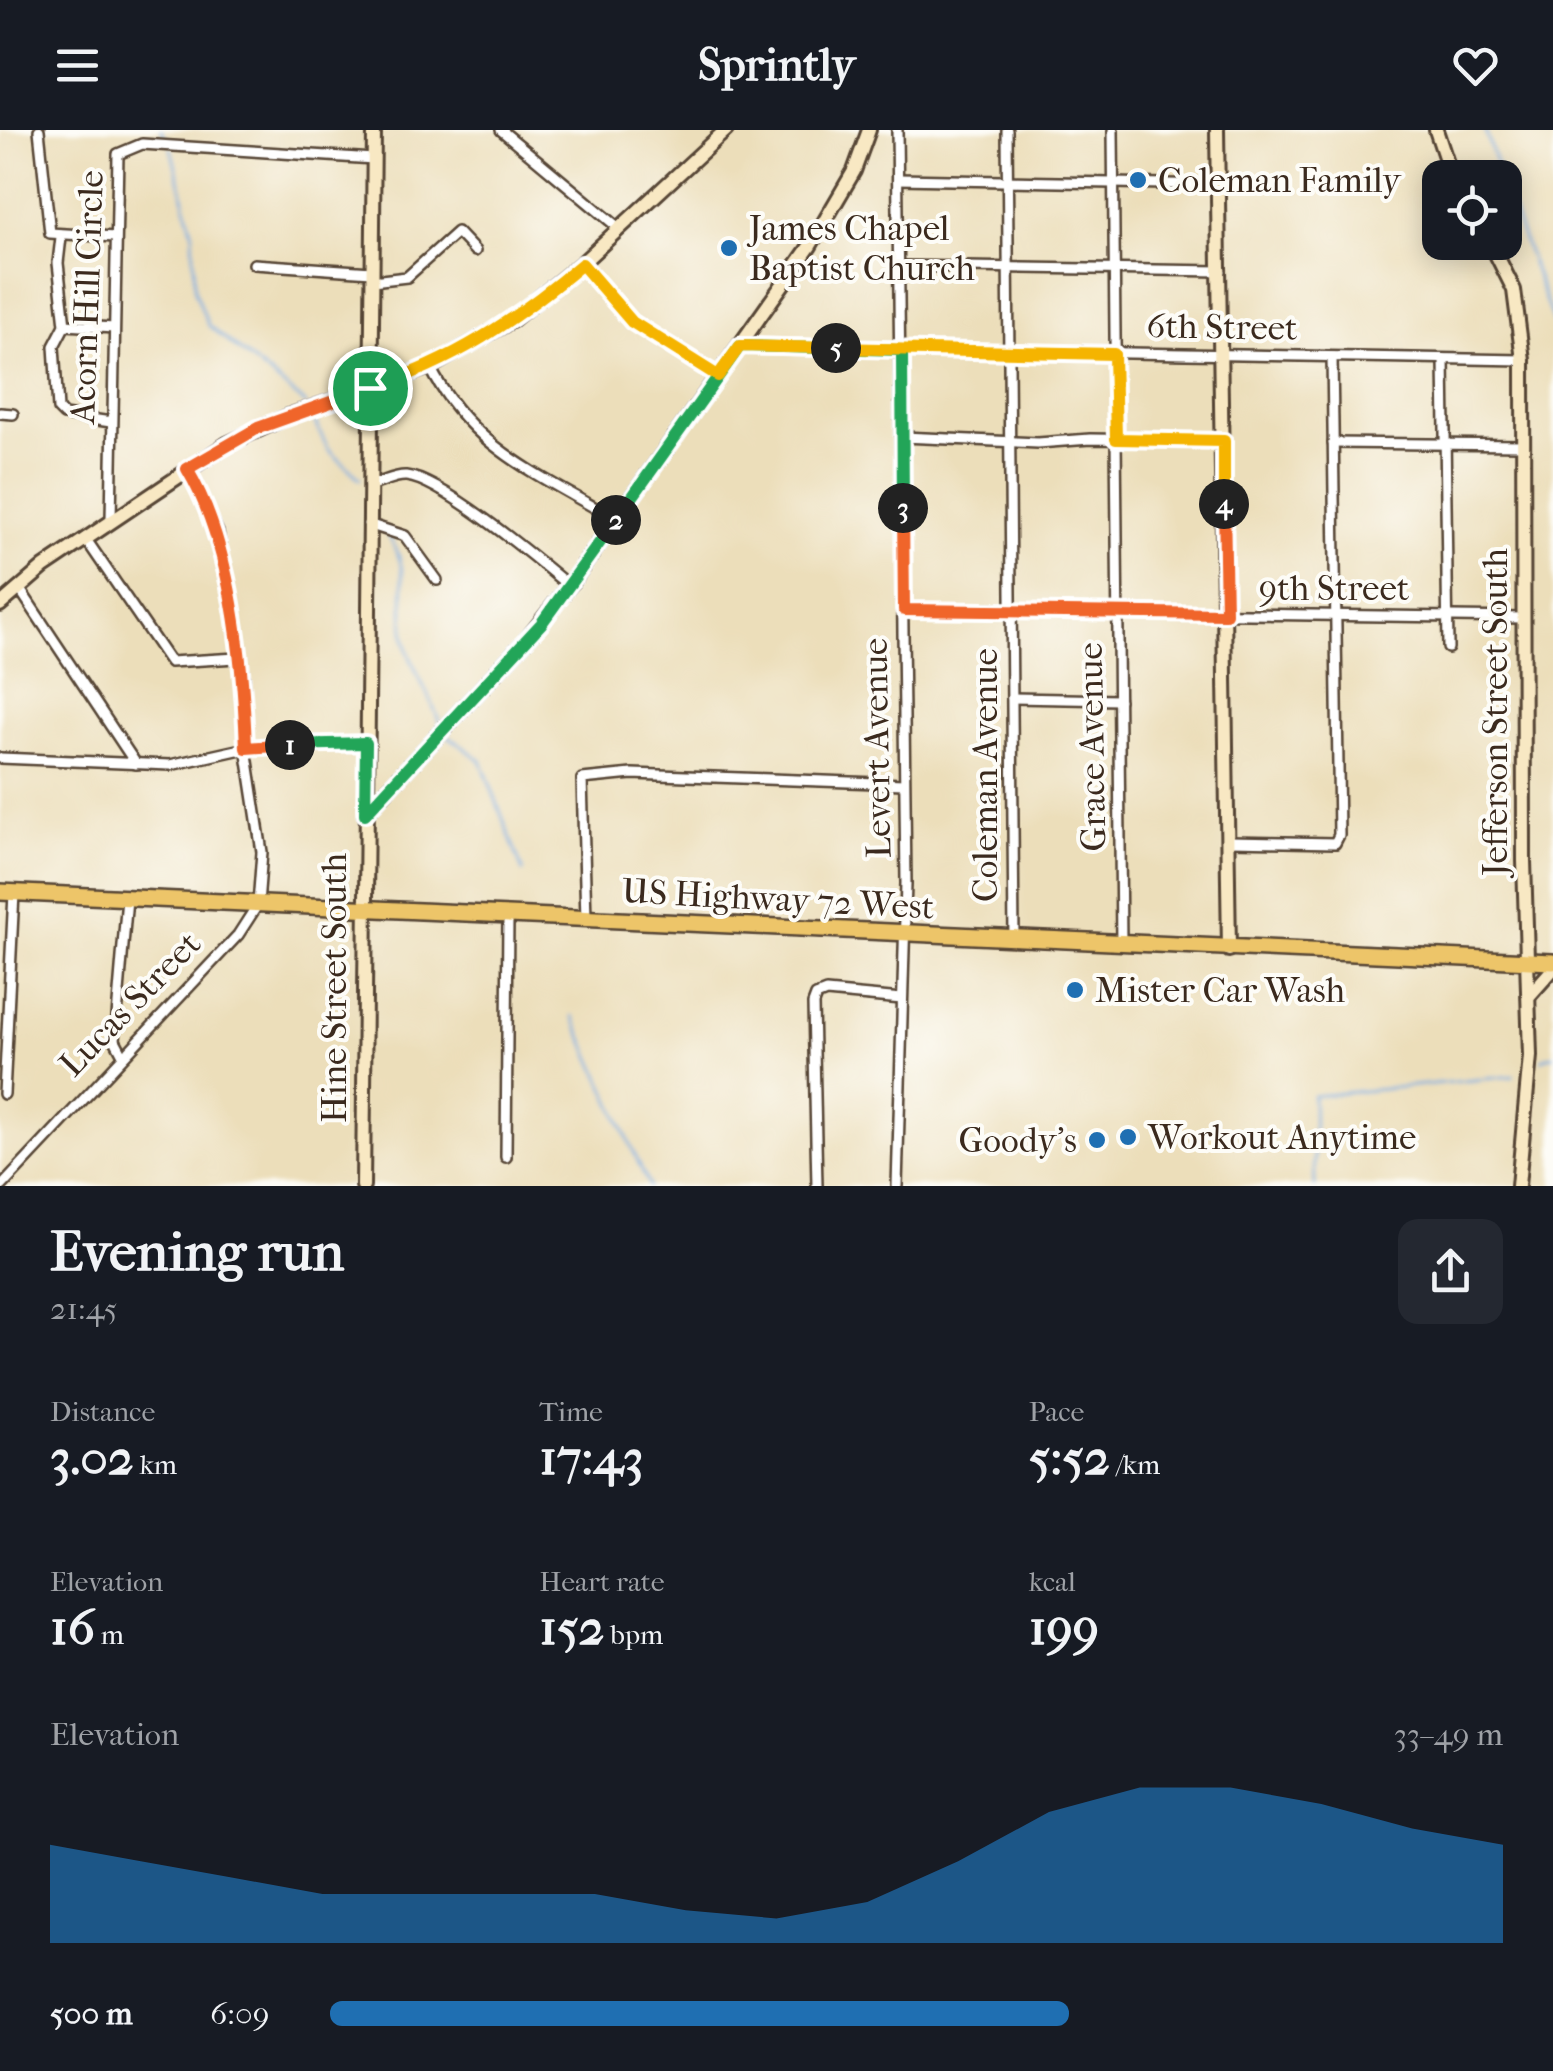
<!DOCTYPE html>
<html lang="en">
<head>
<meta charset="utf-8">
<style>
	:root { --surface:#171b24; --page:#242831; --text:#f1f3f6; --muted:#9ea1a6; --accent:#1f6fb2 }
	body { margin:0; font-family:"IM FELL French Canon",serif; background:var(--page); color:var(--text); height:100vh; display:flex; flex-direction:column; font-size:38px; white-space:nowrap }
	* { box-sizing:border-box; margin:0 }
	p { font-size:32px; color:var(--muted) }
	.icon { flex:none; width:55px; height:55px; fill:none; stroke:currentColor; stroke-width:2; stroke-linecap:round; stroke-linejoin:round }
	.map { position:relative; height:1056px; overflow:hidden }
	.panel { display:flex; flex-direction:column; background:var(--surface); flex:1 }
	.panel>* { flex:none }
	.controls { position:absolute; left:1422px; top:30px; display:grid; gap:20px }
	.controls a { display:grid; place-items:center; width:100px; height:100px; border-radius:20px; background:var(--surface); box-shadow:0 5px 25px #0003; font-size:50px }
	.pin { position:absolute; display:grid; place-items:center; width:85px; height:85px; color:#fff; margin:-42px; border:5px solid #fff; border-radius:50%; box-shadow:0 2px 10px #0007 }
	.km { position:absolute; width:50px; height:50px; margin:-25px; border-radius:50%; background:#222; color:#fff; font-size:28px; line-height:50px; text-align:center }
	.round { display:grid; place-items:center; flex:none; width:105px; height:105px; border-radius:20px; background:var(--page) }
	.overview { display:flex; align-items:center; justify-content:space-between; height:170px; padding:0 50px }
	h1 { font-size:55px; font-weight:700; line-height:75px }
	.stats { display:grid; grid-template-columns:repeat(3,1fr); gap:15px; height:170px; padding:10px 50px }
	.stats div { display:grid; align-content:center }
	.stats b { font-size:50px; font-weight:700 }
	.stats small { font-size:28px; font-weight:400 }
	.stats p { font-size:28px }
	.chart { height:280px; padding:20px 50px }
	.chart p { display:flex; justify-content:space-between }
	.chart svg { width:100%; height:180px; margin-top:10px; fill:var(--accent); opacity:.7 }
	ul { padding:0 50px; list-style:none; font-size:32px }
	li { display:grid; grid-template-columns:160px 120px 1fr; align-items:center; height:75px }
	li i { height:25px; border-radius:12px; background:var(--accent) }
	header { display:flex; justify-content:space-between; align-items:center; height:130px; padding:0 50px; background:var(--surface); font-size:45px; font-weight:700 }
	.map>svg:first-child { display:block }
</style>
</head>
<body>
<header><svg class="icon" aria-label="menu" viewBox="0 0 24 24"><path d="M4 6h16M4 12h16M4 18h16"/></svg>Sprintly<svg class="icon" aria-label="heart" viewBox="0 0 24 24"><path d="M12 20l-8-8c-3-5 5-10 8-4 3-6 11-1 8 4z"/></svg></header>
<div class="map">
<svg width="1553" height="1056" viewBox="0 0 1553 1056">
	<rect width="100%" height="100%" fill="#fdfcf7"/>
	<filter id="ink" filterUnits="userSpaceOnUse"><feTurbulence type="fractalNoise" baseFrequency=".01" numOctaves="2"/><feDisplacementMap in="SourceGraphic" scale="20" xChannelSelector="R" yChannelSelector="G"/><feConvolveMatrix kernelMatrix="1 2 1 2 8 2 1 2 1" color-interpolation-filters="sRGB"/></filter>
	<filter id="wash" filterUnits="userSpaceOnUse"><feTurbulence type="fractalNoise" baseFrequency=".0048" numOctaves="4" result="noise"/><feDisplacementMap in="SourceGraphic" scale="40" xChannelSelector="R" yChannelSelector="G"/><feGaussianBlur stdDeviation="2.25" result="paint"/><feColorMatrix in="noise" values="0 0 0 0 0 0 0 0 0 0 0 0 0 0 0 0 0 1.4 0 .05"/><feComposite in="paint" operator="in"/></filter>
	<g filter="url(#wash)">
		<rect width="100%" height="100%" fill="#ecdeba"/>
		<g fill="none" stroke-linecap="round" stroke-linejoin="round">
			<g stroke="#72a9e1" stroke-width="2.5">
				<path d="M161 0 168 11"/>
				<path d="M1485 0 1501 48"/>
				<path d="M171 18 193 105 195 161 208 195 306 274"/>
				<path d="M1505 58 1553 192"/>
				<path d="M312 286 328 319 360 349"/>
				<path d="M387 404C415 440 396 482 408 521 416 545 432 569 440 594"/>
				<path d="M448 606 481 630 523 742"/>
				<path d="M573 886 649 1056"/>
				<path d="M1542 929 1553 925"/>
				<path d="M1315 1056 1313 966 1514 946"/>
			</g>
		</g>
	</g>
	<g filter="url(#ink)">
		<g fill="none" stroke-linecap="round" stroke-linejoin="round">
			<defs>
				<g id="street">
					<path d="M39 0 50 103 115 107"/>
					<path d="M501 0 620 99"/>
					<path d="M1007 0 1014 810"/>
					<path d="M1113 0 1121 814"/>
					<path d="M898 49 1219 55"/>
					<path d="M61 107 58 133 65 195 54 216 58 279 64 285 111 292"/>
					<path d="M582 133 632 192 718 246"/>
					<path d="M254 134 372 142"/>
					<path d="M900 136 1221 141"/>
					<path d="M372 151 407 147 457 102 475 121"/>
					<path d="M65 195 114 198"/>
					<path d="M740 216 1523 230"/>
					<path d="M1444 229 1448 518"/>
					<path d="M430 237C471 319 541 345 616 390"/>
					<path d="M0 283 13 284"/>
					<path d="M902 307 1038 313 1090 309 1224 311"/>
					<path d="M1333 313 1523 315"/>
					<path d="M369 355C381 354 394 345 406 346 442 349 539 431 569 456"/>
					<path d="M111 389 118 24 142 14 374 29"/>
					<path d="M368 394 405 406 437 450"/>
					<path d="M85 408 170 532 237 528"/>
					<path d="M19 458 136 634"/>
					<path d="M904 479 1523 488"/>
					<path d="M1012 568 1119 570"/>
					<path d="M0 628 170 635 246 618 365 613"/>
					<path d="M1229 711 1335 713 1339 705 1332 227"/>
					<path d="M586 789 582 649 632 644 904 654"/>
					<path d="M123 925 115 910 127 768"/>
					<path d="M4 964 14 763"/>
					<path d="M506 1027 508 787"/>
					<path d="M2 1056 238 805 258 774 262 722 246 618 244 549 218 402 187 339"/>
					<path d="M817 1056 813 874 816 866 826 862 902 869"/>
					<path d="M897 1056 906 753 897 0"/>
				</g>
				<g id="secondary">
					<path d="M1217 0 1229 820"/>
					<path d="M1436 0 1452 48"/>
					<path d="M1490 112 1514 160 1523 230 1524 731 1530 926 1518 1056"/>
					<path d="M0 475 44 437 227 314 291 285 430 237 511 191 582 133 726 0"/>
					<path d="M365 684 528 508 569 456 810 116 854 41 869 0"/>
					<path d="M1529 866 1553 839"/>
					<path d="M363 1056 374 0"/>
				</g>
				<path id="highway" d="M0 762 1553 832"/>
			</defs>
			<use href="#street" stroke="#564535" stroke-width="14"/>
			<use href="#secondary" stroke="#564535" stroke-width="18"/>
			<use href="#highway" stroke="#564535" stroke-width="20"/>
			<use href="#street" stroke="#fff" stroke-width="9"/>
			<use href="#secondary" stroke="#f8e8c3" stroke-width="12"/>
			<use href="#highway" stroke="#edc569" stroke-width="15"/>
		</g>
	</g>
	<g fill="none" stroke-linecap="round" stroke-linejoin="round" filter="url(#ink)">
		<defs>
			<path id="split-1" d="M290 615 246 618C243 532 232 414 187 339L258 298 370 258"/>
			<path id="split-2" d="M290 615 366 613 365 684 541 494 616 390"/>
			<path id="split-3" d="M616 390 740 216 902 220 903 378"/>
			<path id="split-4" d="M903 378 904 480 1226 484 1224 374"/>
			<path id="split-5" d="M836 218 1114 224 1116 309 1224 311V374"/>
			<path id="split-6" d="M370 258C452 233 517 189 582 134L632 192 718 246 740 216 836 218"/>
		</defs>
		<use href="#split-1" stroke="#fff" stroke-width="20"/>
		<use href="#split-2" stroke="#fff" stroke-width="20"/>
		<use href="#split-3" stroke="#fff" stroke-width="20"/>
		<use href="#split-4" stroke="#fff" stroke-width="20"/>
		<use href="#split-5" stroke="#fff" stroke-width="20"/>
		<use href="#split-6" stroke="#fff" stroke-width="20"/>
		<use href="#split-1" stroke="#f0652b" stroke-width="12"/>
		<use href="#split-2" stroke="#22a559" stroke-width="12"/>
		<use href="#split-3" stroke="#22a559" stroke-width="12"/>
		<use href="#split-4" stroke="#f0652b" stroke-width="12"/>
		<use href="#split-5" stroke="#f5b400" stroke-width="12"/>
		<use href="#split-6" stroke="#f5b400" stroke-width="12"/>
	</g>
	<g fill="#1f6fb2" stroke="#fdfcf7" stroke-width="4">
		<circle cx="1138" cy="50" r="10"/>
		<circle cx="729" cy="118" r="10"/>
		<circle cx="1075" cy="860" r="10"/>
		<circle cx="1128" cy="1007" r="10"/>
		<circle cx="1097" cy="1010" r="10"/>
	</g>
	<g text-anchor="middle" dominant-baseline="central" stroke-width="8" stroke-linejoin="round" paint-order="stroke">
		<g font-size="35" fill="#3b2a1e" stroke="#fdfcf7" text-anchor="start">
			<text x="1158" y="50">Coleman Family</text>
			<text x="749" y="98">James Chapel<tspan x="749" dy="40">Baptist Church</tspan></text>
			<text x="1095" y="860">Mister Car Wash</text>
			<text x="1148" y="1007">Workout Anytime</text>
			<text x="1077" y="1010" text-anchor="end">Goody's</text>
		</g>
		<g font-size="35" fill="#3b2a1e" stroke="#fdfcf7">
			<text transform="translate(87 167) rotate(-88)">Acorn Hill Circle</text>
			<text transform="translate(1222 197) rotate(1)">6th Street</text>
			<text x="1334" y="458">9th Street</text>
			<text transform="translate(1495 582) rotate(-90)">Jefferson Street South</text>
			<text transform="translate(1092 617) rotate(-91)">Grace Avenue</text>
			<text transform="translate(877 618) rotate(-91)">Levert Avenue</text>
			<text transform="translate(985 645) rotate(-90)">Coleman Avenue</text>
			<text transform="translate(778 769) rotate(3)">US Highway 72 West</text>
			<text transform="translate(334 858) rotate(-90)">Hine Street South</text>
			<text transform="translate(130 874) rotate(-46)">Lucas Street</text>
		</g>
	</g>
</svg>
<div class="controls">
<a><svg class="icon" aria-label="locate" viewBox="0 0 24 24"><circle cx="12" cy="12" r="6"/><path d="M12 2v4M12 18v4M2 12h4M18 12h4"/></svg></a>
</div>
<div class="pin" style="left:370px;top:258px;background:#1e9e55"><svg class="icon" aria-label="arrive" viewBox="0 0 24 24"><path d="M6 21V4h12l-3 4 3 4H6"/></svg></div>
<b class="km" style="left:290px;top:615px">1</b>
<b class="km" style="left:616px;top:390px">2</b>
<b class="km" style="left:903px;top:378px">3</b>
<b class="km" style="left:1224px;top:374px">4</b>
<b class="km" style="left:836px;top:218px">5</b>
</div>
<section class="panel">
<div class="overview"><div><h1>Evening run</h1><p>21:45</p></div><a class="round"><svg class="icon" aria-label="share" viewBox="0 0 24 24"><path d="M12 15V3M7 8l5-5 5 5M5 13v7h14v-7"/></svg></a></div>
<div class="stats">
<div><p>Distance</p><b>3.02<small> km</small></b></div>
<div><p>Time</p><b>17:43</b></div>
<div><p>Pace</p><b>5:52<small> /km</small></b></div>
</div>
<div class="stats">
<div><p>Elevation</p><b>16<small> m</small></b></div>
<div><p>Heart rate</p><b>152<small> bpm</small></b></div>
<div><p>kcal</p><b>199</b></div>
</div>
<div class="chart"><p><span>Elevation</span>33–49 m</p>
<svg viewBox="0 0 160 44" preserveAspectRatio="none"><path d="M0 44V20L10 24L20 28L30 32L40 32L50 32L60 32L70 36L80 38L90 34L100 24L110 12L120 6L130 6L140 10L150 16L160 20V44z"/></svg>
</div>
<ul>
<li><b>500 m</b>6:09<i style="width:63%"></i></li>
</ul>
</section>
</body>
</html>
